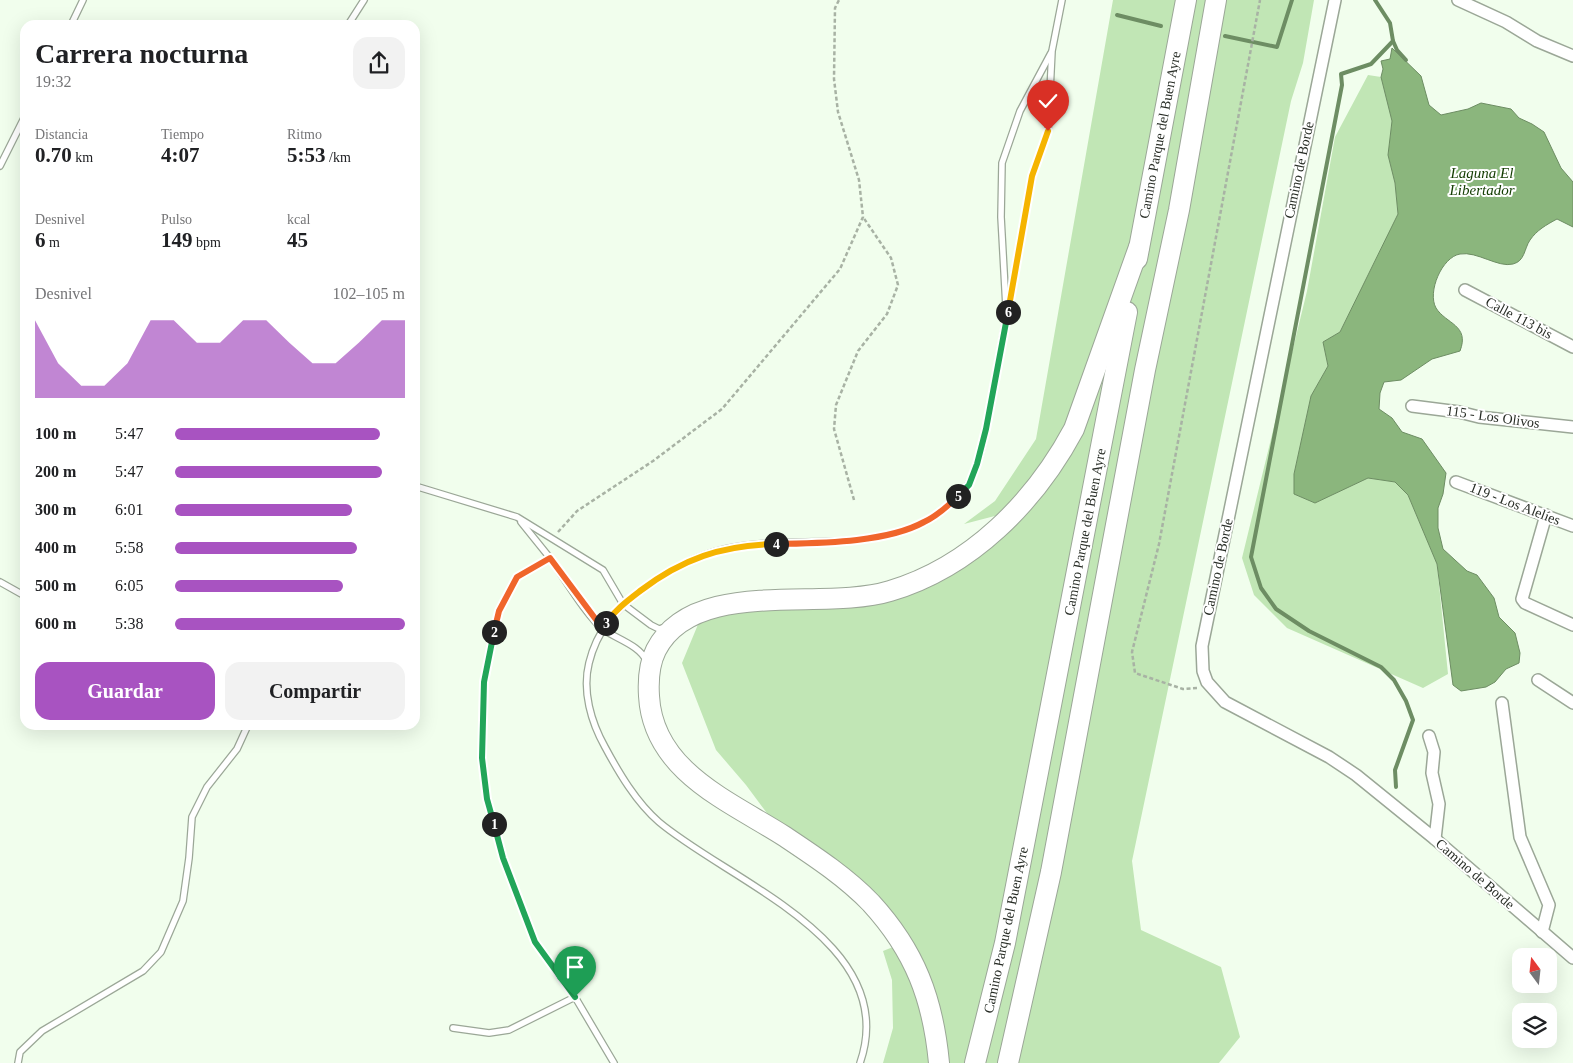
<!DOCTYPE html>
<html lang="es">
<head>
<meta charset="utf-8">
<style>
	:root { --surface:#fff; --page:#f2f2f2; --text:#202124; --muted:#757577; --accent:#a853c1 }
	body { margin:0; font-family:Georgia,serif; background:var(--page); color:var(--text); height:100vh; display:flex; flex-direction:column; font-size:19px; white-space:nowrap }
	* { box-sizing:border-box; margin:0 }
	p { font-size:16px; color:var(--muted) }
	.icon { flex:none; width:28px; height:28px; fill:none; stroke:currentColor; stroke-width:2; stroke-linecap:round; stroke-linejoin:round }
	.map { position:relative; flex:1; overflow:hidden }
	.side { position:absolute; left:20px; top:20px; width:400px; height:710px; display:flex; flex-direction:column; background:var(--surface); border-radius:15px; box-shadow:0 5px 20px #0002 }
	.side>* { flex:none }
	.needle { width:32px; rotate:345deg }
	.fabs { position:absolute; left:1512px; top:948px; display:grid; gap:10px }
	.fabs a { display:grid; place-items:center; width:45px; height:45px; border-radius:10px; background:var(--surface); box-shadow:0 5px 20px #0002; font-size:25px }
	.pin { position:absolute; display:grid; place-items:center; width:42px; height:42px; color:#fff; margin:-51px -21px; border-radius:50% 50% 50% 0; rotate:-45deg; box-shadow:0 0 5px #0007 }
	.pin .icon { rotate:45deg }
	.km { position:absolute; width:25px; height:25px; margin:-12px; border-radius:50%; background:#222; color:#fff; font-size:14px; line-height:25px; text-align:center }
	.round { display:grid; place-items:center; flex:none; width:52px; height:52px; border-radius:15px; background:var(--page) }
	.head { display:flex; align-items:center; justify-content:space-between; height:85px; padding:0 15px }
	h1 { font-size:28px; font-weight:600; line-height:38px }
	.figures { display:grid; grid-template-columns:repeat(3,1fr); gap:8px; height:85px; padding:5px 15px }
	.figures div { display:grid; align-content:center }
	.figures b { font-size:21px; font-weight:600 }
	.figures small { font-size:14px; font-weight:400 }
	.figures p { font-size:14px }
	.chart { height:140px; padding:10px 15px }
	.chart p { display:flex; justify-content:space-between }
	.chart svg { width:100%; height:90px; margin-top:5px; fill:var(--accent); opacity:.7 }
	.cta { display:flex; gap:10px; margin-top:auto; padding:10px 15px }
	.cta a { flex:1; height:58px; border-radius:15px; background:var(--accent); color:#fff; font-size:20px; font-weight:600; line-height:58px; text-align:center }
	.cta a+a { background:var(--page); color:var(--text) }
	ul { padding:0 15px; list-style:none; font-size:16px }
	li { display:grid; grid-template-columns:80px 60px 1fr; align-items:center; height:38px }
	li i { height:12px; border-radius:6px; background:var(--accent) }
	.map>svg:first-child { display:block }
</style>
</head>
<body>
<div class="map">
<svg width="1573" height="1063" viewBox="0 0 1573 1063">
	<rect width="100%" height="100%" fill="#f1feed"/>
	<g fill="#c1e6b5">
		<path d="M1113 0H1314L1303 63 1291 101 1132 861 1141 930 1221 967 1240 1037 1219 1063H883L893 1028 892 980 883 951 903 943 784 836 746 785 716 750 682 663 704 610 892 591 1014 511 964 524 995 501 1036 439Z"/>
		<path d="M1368 75 1381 77 1392 121 1388 155 1395 183 1398 214 1340 332 1323 342 1328 366 1311 396 1294 474V494L1315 503 1368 478 1395 482 1408 495 1437 564 1448 674 1423 688 1287 628 1254 595 1242 558 1307 291 1335 137Z"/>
	</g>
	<path fill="#8bb67d" stroke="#6d8d63" d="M1392 48 1421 76 1429 105 1441 115 1468 109 1481 103 1511 109 1519 118 1532 124 1544 132 1561 168 1573 182V227L1557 219C1546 225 1537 230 1530 240 1524 249 1525 261 1513 264 1498 268 1477 251 1460 254 1442 257 1427 292 1436 308 1446 324 1470 325 1460 351L1432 359 1401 380 1384 382 1380 393 1379 409 1392 418 1402 432 1422 439 1446 473 1443 494 1438 508V528L1443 549 1467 571 1477 575 1494 598 1499 617 1515 633 1520 653 1519 663 1506 669 1495 682 1486 687 1461 691 1453 685 1437 564 1408 495 1395 482 1368 478 1315 503 1294 494V474L1311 396 1328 366 1323 342 1340 332 1398 214 1395 183 1388 155 1392 121 1381 77 1383 69 1381 61 1390 59Z"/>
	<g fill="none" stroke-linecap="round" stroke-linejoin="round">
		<g stroke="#6d8d63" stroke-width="4">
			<path d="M1375 0 1390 23 1393 41 1371 64 1341 74 1342 85 1251 557 1261 588 1276 609 1309 631 1381 667 1394 680 1406 701 1413 720 1395 770 1396 787"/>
			<path d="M1117 15 1161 26"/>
			<path d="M1225 36 1277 47 1292 0"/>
			<path d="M1393 41 1397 50 1406 60"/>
		</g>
		<defs>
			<g id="lane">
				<path d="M71 25 83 0"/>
				<path d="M348 25 364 0"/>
				<path d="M0 166 25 116"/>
				<path d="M1006 307 1001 217 1002 163 1020 111 1051 53"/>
				<path d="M415 486 517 517 603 570 623 604 651 625 659 629 667 627"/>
				<path d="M521 522 550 558"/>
				<path d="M0 582 25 596"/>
				<path d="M453 1028 489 1033 509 1030 575 997"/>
				<path d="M18 1063 20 1052 42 1031 143 971 161 952 183 901 189 858 192 817 207 787 237 749 248 725"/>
				<path d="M614 1063 575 997 535 942 503 858 487 799 482 759 484 682 499 611 517 577 550 558C563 576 587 617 604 630 617 639 641 646 647 662"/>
				<path d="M860 1063C902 942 730 882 659 822 636 802 619 773 605 747 591 722 582 691 589 663 597 630 616 609 642 590 667 571 694 556 725 549 796 532 894 560 952 502 958 496 966 490 969 483 978 467 982 447 986 429L1032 177 1048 131 1052 51 1062 0"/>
			</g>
			<g id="street">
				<path d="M1335 0 1202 646 1203 671 1207 682 1225 702 1329 757 1356 775 1435 839 1573 958"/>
				<path d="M1458 0 1506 22 1537 41 1573 56"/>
				<path d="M1465 290 1573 347"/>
				<path d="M1412 406 1459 412 1479 417 1573 427"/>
				<path d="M1456 482 1573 526"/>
				<path d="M1546 515 1522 599 1525 603 1573 625"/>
				<path d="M1538 680 1573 703"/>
				<path d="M1502 703 1520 837 1549 905 1542 932"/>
				<path d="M1429 736 1434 752 1432 773 1439 804 1435 839"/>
			</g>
			<g id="highway">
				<path d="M1137 259 1186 0"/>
				<path d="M939 1063C933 999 915 951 871 903 846 877 814 856 784 836 729 801 653 771 649 696 648 680 649 664 656 650 694 576 822 612 890 591 971 567 1035 502 1074 429L1139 247"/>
				<path d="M975 1063 1005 943 1127 312"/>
				<path d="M1008 1063 1051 872 1145 370 1179 210 1216 0"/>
			</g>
		</defs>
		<use href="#lane" stroke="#9ba797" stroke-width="8"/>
		<use href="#street" stroke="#9ba797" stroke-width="14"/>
		<use href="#highway" stroke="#9ba797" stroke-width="22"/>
		<g stroke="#a8b2a4" stroke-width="2.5" stroke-dasharray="4 2.5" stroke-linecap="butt">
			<path d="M854 500 834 429 836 405 858 351 887 314 898 285 891 258 863 217"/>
			<path d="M558 532 577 511 653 461 722 409 840 269 863 217 859 180 838 112 834 79 835 8 839 0"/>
			<path d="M1197 688 1183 689 1135 673 1132 652 1159 544 1260 0"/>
		</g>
		<use href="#lane" stroke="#fff" stroke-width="5.5"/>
		<use href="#street" stroke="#fff" stroke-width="11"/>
		<use href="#highway" stroke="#fff" stroke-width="20"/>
	</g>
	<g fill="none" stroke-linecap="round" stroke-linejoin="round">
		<defs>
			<path id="split-1" d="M494 824 503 858 535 942 575 997"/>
			<path id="split-2" d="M494 824 487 799 482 758 484 682 494 632"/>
			<path id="split-3" d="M494 632 499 611 517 577 550 558 603 629 606 623"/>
			<path id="split-4" d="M606 623C615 610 627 601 640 591 682 559 722 545 776 544"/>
			<path id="split-5" d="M776 544C818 543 886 543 924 522 937 516 948 506 958 496"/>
			<path id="split-6" d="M958 496 969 485 977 464 986 429 1008 312"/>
			<path id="split-7" d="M1008 312 1032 176 1048 131"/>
		</defs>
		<use href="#split-1" stroke="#fff" stroke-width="10"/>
		<use href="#split-2" stroke="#fff" stroke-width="10"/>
		<use href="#split-3" stroke="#fff" stroke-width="10"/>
		<use href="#split-4" stroke="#fff" stroke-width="10"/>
		<use href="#split-5" stroke="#fff" stroke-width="10"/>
		<use href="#split-6" stroke="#fff" stroke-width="10"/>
		<use href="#split-7" stroke="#fff" stroke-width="10"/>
		<use href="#split-1" stroke="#22a559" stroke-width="6"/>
		<use href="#split-2" stroke="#22a559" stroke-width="6"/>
		<use href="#split-3" stroke="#f0652b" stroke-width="6"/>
		<use href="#split-4" stroke="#f5b400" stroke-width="6"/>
		<use href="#split-5" stroke="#f0652b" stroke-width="6"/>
		<use href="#split-6" stroke="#22a559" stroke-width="6"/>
		<use href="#split-7" stroke="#f5b400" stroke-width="6"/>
	</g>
	<g text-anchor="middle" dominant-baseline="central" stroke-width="4" stroke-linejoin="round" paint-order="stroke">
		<g font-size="14" fill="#272c25" stroke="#fff">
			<text transform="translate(1160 135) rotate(-79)">Camino Parque del Buen Ayre</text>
			<text transform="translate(1299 170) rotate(-78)">Camino de Borde</text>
			<text transform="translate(1519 318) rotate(28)">Calle 113 bis</text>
			<text transform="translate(1493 417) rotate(8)">115 - Los Olivos</text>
			<text transform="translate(1515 504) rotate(21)">119 - Los Alelíes</text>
			<text transform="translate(1085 532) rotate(-79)">Camino Parque del Buen Ayre</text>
			<text transform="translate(1218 567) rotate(-78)">Camino de Borde</text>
			<text transform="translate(1475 874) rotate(41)">Camino de Borde</text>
			<text transform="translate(1006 930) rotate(-78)">Camino Parque del Buen Ayre</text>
		</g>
		<g font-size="15" font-style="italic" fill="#123c00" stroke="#fff">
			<text x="1482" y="173">Laguna El<tspan x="1482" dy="17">Libertador</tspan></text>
		</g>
	</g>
</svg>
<div class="fabs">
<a><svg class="needle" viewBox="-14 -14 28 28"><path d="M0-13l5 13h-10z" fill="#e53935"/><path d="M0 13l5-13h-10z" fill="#757577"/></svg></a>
<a><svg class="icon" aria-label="layers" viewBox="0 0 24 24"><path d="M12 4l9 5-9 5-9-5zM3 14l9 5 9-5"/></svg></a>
</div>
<div class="pin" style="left:575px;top:997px;background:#1e9e55"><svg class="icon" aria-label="arrive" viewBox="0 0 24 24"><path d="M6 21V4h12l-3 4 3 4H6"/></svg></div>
<div class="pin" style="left:1048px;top:131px;background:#d93025"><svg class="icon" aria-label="check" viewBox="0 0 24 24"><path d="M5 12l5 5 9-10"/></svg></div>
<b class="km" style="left:494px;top:824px">1</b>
<b class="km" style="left:494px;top:632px">2</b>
<b class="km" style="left:606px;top:623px">3</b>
<b class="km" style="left:776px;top:544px">4</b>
<b class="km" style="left:958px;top:496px">5</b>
<b class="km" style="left:1008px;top:312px">6</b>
<section class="side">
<div class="head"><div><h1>Carrera nocturna</h1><p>19:32</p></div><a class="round"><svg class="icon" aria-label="share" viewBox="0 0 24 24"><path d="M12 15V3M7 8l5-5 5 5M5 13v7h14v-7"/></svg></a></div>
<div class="figures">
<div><p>Distancia</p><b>0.70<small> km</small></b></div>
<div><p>Tiempo</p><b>4:07</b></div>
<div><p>Ritmo</p><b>5:53<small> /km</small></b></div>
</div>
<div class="figures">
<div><p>Desnivel</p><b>6<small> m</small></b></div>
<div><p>Pulso</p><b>149<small> bpm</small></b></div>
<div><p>kcal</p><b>45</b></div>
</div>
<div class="chart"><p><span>Desnivel</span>102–105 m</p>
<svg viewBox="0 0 160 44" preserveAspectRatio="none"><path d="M0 44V6L10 27L20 38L30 38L40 27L50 6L60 6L70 17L80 17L90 6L100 6L110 17L120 27L130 27L140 17L150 6L160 6V44z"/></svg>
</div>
<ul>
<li><b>100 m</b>5:47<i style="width:89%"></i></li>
<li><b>200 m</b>5:47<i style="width:90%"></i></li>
<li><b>300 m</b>6:01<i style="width:77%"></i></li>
<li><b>400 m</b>5:58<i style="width:79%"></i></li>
<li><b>500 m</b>6:05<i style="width:73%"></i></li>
<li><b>600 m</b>5:38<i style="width:100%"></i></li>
</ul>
<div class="cta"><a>Guardar</a><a>Compartir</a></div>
</section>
</div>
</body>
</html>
